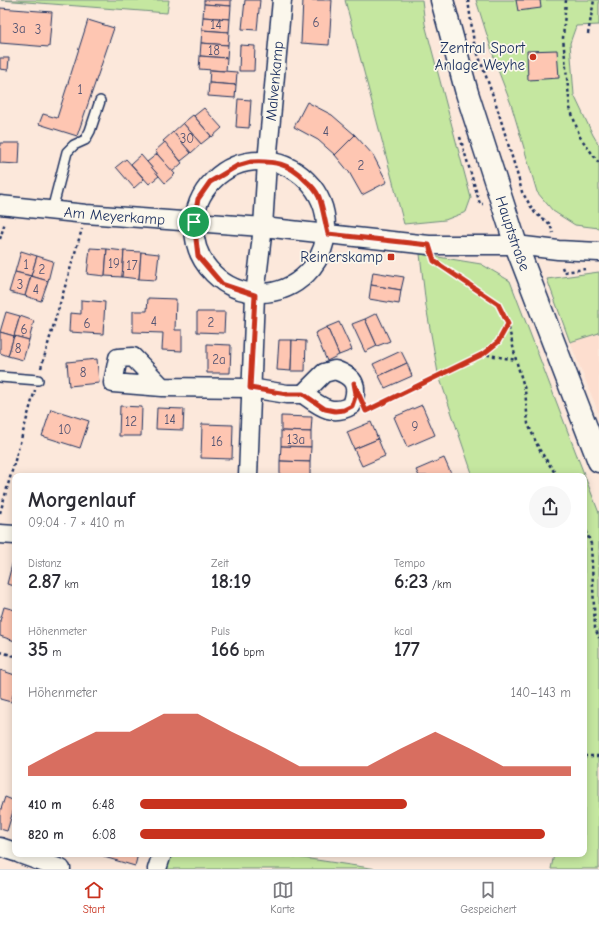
<!DOCTYPE html>
<html lang="de">
<head>
<meta charset="utf-8">
<style>
	:root { --surface:#fff; --page:#f7f7f7; --text:#2b2b33; --muted:#7c7c81; --line:#e1e1e2; --accent:#c8321e }
	body { margin:0; font-family:"Comic Neue",sans-serif; background:var(--page); color:var(--text); height:100vh; display:flex; flex-direction:column; font-size:15px; white-space:nowrap }
	* { box-sizing:border-box; margin:0 }
	p { font-size:13px; color:var(--muted) }
	.icon { flex:none; width:22px; height:22px; fill:none; stroke:currentColor; stroke-width:2; stroke-linecap:round; stroke-linejoin:round }
	.map { position:relative; flex:1; overflow:hidden }
	.panel { position:absolute; left:12px; top:473px; width:575px; height:384px; display:flex; flex-direction:column; background:var(--surface); border-radius:8px; box-shadow:0 2px 10px #0003 }
	.panel>* { flex:none }
	.pin { position:absolute; display:grid; place-items:center; width:34px; height:34px; color:#fff; margin:-17px; border:2px solid #fff; border-radius:50%; box-shadow:0 1px 4px #0007 }
	.round { display:grid; place-items:center; flex:none; width:42px; height:42px; border-radius:21px; background:var(--page) }
	.head { display:flex; align-items:center; justify-content:space-between; height:68px; padding:0 16px }
	h1 { font-size:22px; font-weight:600; line-height:30px }
	.stats { display:grid; grid-template-columns:repeat(3,1fr); gap:6px; height:68px; padding:4px 16px }
	.stats div { display:grid; align-content:center }
	.stats b { font-size:20px; font-weight:600 }
	.stats small { font-size:11px; font-weight:400 }
	.stats p { font-size:11px }
	.chart { height:112px; padding:8px 16px }
	.chart p { display:flex; justify-content:space-between }
	.chart svg { width:100%; height:72px; margin-top:4px; fill:var(--accent); opacity:.7 }
	ul { padding:0 16px; list-style:none; font-size:13px }
	li { display:grid; grid-template-columns:64px 48px 1fr; align-items:center; height:30px }
	li i { height:10px; border-radius:5px; background:var(--accent) }
	.dock { display:flex; justify-content:space-around; align-items:center; height:56px; border-top:1px solid var(--line); background:var(--surface); font-size:11px; color:var(--muted) }
	.dock a { display:grid; justify-items:center; gap:2px }
	.dock .active { color:var(--accent) }
	.map>svg:first-child { display:block }
</style>
</head>
<body>
<div class="map">
<svg width="599" height="869" viewBox="0 0 599 869">
	<rect width="100%" height="100%" fill="#fce8db"/>
	<filter id="ink" filterUnits="userSpaceOnUse"><feTurbulence type="fractalNoise" baseFrequency=".025" numOctaves="2"/><feDisplacementMap in="SourceGraphic" scale="8" xChannelSelector="R" yChannelSelector="G"/><feConvolveMatrix kernelMatrix="1 2 1 2 8 2 1 2 1" color-interpolation-filters="sRGB"/></filter>
	<g filter="url(#ink)">
		<path fill="#fddecf" d="M599 333V414L570 342Z"/>
		<g fill="#c5e7a0" stroke="#708b7f">
			<path d="M1 0H169L167 13Z"/>
			<path d="M345 0H422L425 24 471 198 466 212 445 220 404 224Z"/>
			<path d="M476 0H599V25L576 26 570 43 574 95 593 135 599 145V228L575 225 553 211 537 192 511 104 498 70Z"/>
			<path d="M420 254 481 264 510 281 599 513V869H551L554 854H584V476H473L438 373 426 306Z"/>
			<path d="M599 272V333L570 342 547 279Z"/>
			<path d="M170 854H276L377 869H163Z"/>
		</g>
		<g fill="#fec6b2" stroke="#1b2f5e">
			<path d="M204 0H231V6L204 4Z"/>
			<path d="M245 0H260L257 30 242 29Z"/>
			<path d="M303 0H332L329 45 301 43Z"/>
			<path d="M516 0H540L541 8 518 11Z"/>
			<path d="M204 4 231 6 230 19 203 17Z"/>
			<path d="M0 8 52 12 49 47 0 43Z"/>
			<path d="M203 17 230 19 229 32 202 30Z"/>
			<path d="M88 20 114 28 77 136 39 124 43 114 57 118Z"/>
			<path d="M202 30 229 32 228 45 201 43Z"/>
			<path d="M201 43 228 45 227 58 200 56Z"/>
			<path d="M240 45 255 46 254 71H239Z"/>
			<path d="M557 50 559 78 528 80 527 51Z"/>
			<path d="M200 56 227 58 226 71 199 69Z"/>
			<path d="M0 58H9L8 70 0 69Z"/>
			<path d="M210 70 237 72 236 85 209 83Z"/>
			<path d="M209 83 236 85 235 98 208 96Z"/>
			<path d="M238 99 251 100 249 128 236 127Z"/>
			<path d="M307 102 332 115 355 135 335 155 318 140 294 127Z"/>
			<path d="M204 108 222 128 212 137 194 116Z"/>
			<path d="M193 115 211 136 201 144 183 123Z"/>
			<path d="M183 123 201 144 191 153 173 132Z"/>
			<path d="M173 132 191 153 181 161 163 141Z"/>
			<path d="M355 135 373 155 387 182 362 195 349 172 335 155Z"/>
			<path d="M165 142 182 163 172 172 155 151Z"/>
			<path d="M0 143H20L19 164 0 163Z"/>
			<path d="M157 154 175 174 165 183 147 162Z"/>
			<path d="M141 155 159 176 149 184 131 164Z"/>
			<path d="M126 159 144 179 134 188 116 167Z"/>
			<path d="M90 248 107 249 105 276 87 274Z"/>
			<path d="M107 249 124 251 122 277 105 276Z"/>
			<path d="M21 251 37 256 31 276 15 272Z"/>
			<path d="M124 251 141 252 139 279 122 277Z"/>
			<path d="M141 252 159 254 156 280 139 279Z"/>
			<path d="M37 256 53 261 48 281 31 276Z"/>
			<path d="M15 272 31 276 25 296 9 292Z"/>
			<path d="M373 272 404 277 401 290 371 285Z"/>
			<path d="M31 276 48 281 41 301 25 296Z"/>
			<path d="M371 285 401 290 399 304 369 299Z"/>
			<path d="M148 298 176 299 175 330H182V351L162 350 163 333 133 332V311H147Z"/>
			<path d="M81 300 105 302 103 334 69 332 70 313 81 314Z"/>
			<path d="M6 312 20 316 14 336 0 332Z"/>
			<path d="M197 312H225L224 333 197 332Z"/>
			<path d="M377 313 390 341 377 346 365 319Z"/>
			<path d="M20 316 34 321 29 340 14 336Z"/>
			<path d="M365 319 377 346 365 352 352 324Z"/>
			<path d="M339 322 352 350 339 355 327 327Z"/>
			<path d="M327 327 339 355 327 361 315 333Z"/>
			<path d="M0 332 14 336 8 356 0 353Z"/>
			<path d="M14 336 29 340 23 360 8 356Z"/>
			<path d="M279 340H292L291 371 277 370Z"/>
			<path d="M292 340 306 341 305 371H291Z"/>
			<path d="M207 344 231 345 230 373H207Z"/>
			<path d="M401 351 407 363 379 376 373 364Z"/>
			<path d="M97 359 99 383 69 386 67 362Z"/>
			<path d="M407 363 412 376 385 388 379 376Z"/>
			<path d="M422 405 435 435 407 447 394 417Z"/>
			<path d="M120 406 142 407 141 436H119Z"/>
			<path d="M157 408 184 409 183 430 156 429Z"/>
			<path d="M51 409 89 421 80 448 42 436Z"/>
			<path d="M281 416 312 417 311 432 281 431Z"/>
			<path d="M371 422 378 439 354 449 347 432Z"/>
			<path d="M202 424 233 425 232 459 201 458Z"/>
			<path d="M281 431 311 432V447L281 446Z"/>
			<path d="M378 439 385 456 362 466 354 449Z"/>
			<path d="M281 446 311 447 310 462 280 461Z"/>
			<path d="M444 458 452 476H419L416 470Z"/>
			<path d="M280 461 310 462V476H280Z"/>
			<path d="M14 557H15V586L7 584Z"/>
			<path d="M4 607 15 610V641L0 636V621Z"/>
			<path d="M0 670 15 675V688L11 702 0 699Z"/>
			<path d="M5 797 15 801V805L7 831 0 829V812Z"/>
			<path d="M105 854H138L135 866 104 857Z"/>
		</g>
		<g fill="none" stroke-linecap="round" stroke-linejoin="round">
			<defs>
				<g id="lane">
					<path d="M52 210 67 152 74 145 85 140 90 131 100 101"/>
					<path d="M0 377 38 380"/>
				</g>
				<g id="street">
					<circle cx="260" cy="227" r="66"/>
					<path id="s1" d="M0 205 86 214 263 227 429 245H516L558 250 599 252"/>
					<path d="M335 370C355 377 359 386 352 405 332 417 320 406 303 394L324 373Z"/>
					<path d="M162 387 133 357 118 358 113 383 162 387 250 388 287 394H303"/>
					<path id="s2" d="M248 476 255 295 263 227 267 162 282 0"/>
					<path d="M0 534 15 535"/>
					<path d="M0 847 15 852"/>
					<path d="M20 854 61 869"/>
					<path d="M157 869 162 854"/>
				</g>
				<g id="secondary">
					<path id="s3" d="M442 0 467 93 516 245 599 461"/>
				</g>
			</defs>
			<use href="#lane" stroke="#1b2f5e" stroke-width="12"/>
			<use href="#street" stroke="#1b2f5e" stroke-width="21"/>
			<use href="#secondary" stroke="#1b2f5e" stroke-width="25"/>
			<g stroke="#1b2f5e" stroke-width="2.5" stroke-dasharray="3 3" stroke-linecap="butt">
				<path d="M468 0 474 43 496 104 519 180 522 192 535 213 550 224 553 233"/>
				<path d="M566 0 563 38 570 108 580 137 599 163"/>
				<path d="M588 34 594 0"/>
				<path d="M460 137 480 204H483"/>
				<path d="M0 239 5 222"/>
				<path d="M435 262 498 304 508 324 516 360 525 390 528 424 539 449 557 476"/>
				<path d="M562 267 564 272 585 269"/>
				<path d="M483 354 498 342 508 325"/>
				<path d="M41 368 82 229"/>
				<path d="M368 410 483 354 516 360"/>
				<path d="M0 513 35 390"/>
				<path d="M584 525 591 544 595 628 599 638"/>
				<path d="M0 652 15 656"/>
				<path d="M584 756H599"/>
			</g>
			<use href="#lane" stroke="#fbf7ec" stroke-width="9"/>
			<use href="#street" stroke="#fbf7ec" stroke-width="18"/>
			<use href="#secondary" stroke="#fbf7ec" stroke-width="22"/>
		</g>
	</g>
	<g fill="none" stroke-linecap="round" stroke-linejoin="round" filter="url(#ink)">
		<defs>
			<path id="route" d="M251 162C274 161 289 163 305 180 311 185 316 190 319 197 323 208 325 222 328 234L429 245 434 261 498 304 508 324 498 342 483 354 366 411 354 383 356 394 352 406 344 410 335 411 325 409 303 394H287L250 388 255 295 222 284 198 256 194 222 198 199 210 182 237 166Z"/>
		</defs>
		<use href="#route" stroke="#fff" stroke-width="8"/>
		<use href="#route" stroke="#c8321e" stroke-width="5"/>
	</g>
	<g fill="#c8321e" stroke="#fbf7ec" stroke-width="1.5">
		<circle cx="533" cy="57" r="4"/>
		<rect x="387" y="253" width="8" height="8" rx="2"/>
	</g>
	<g text-anchor="middle" dominant-baseline="central" stroke-width="3.5" stroke-linejoin="round" paint-order="stroke">
		<g font-size="13" fill="#545573">
			<text x="316" y="22">6</text>
			<text x="216" y="24">14</text>
			<text x="19" y="28">3a</text>
			<text x="38" y="29">3</text>
			<text x="214" y="50">18</text>
			<text x="80" y="89">1</text>
			<text x="326" y="131">4</text>
			<text x="187" y="138">30</text>
			<text x="361" y="165">2</text>
			<text x="114" y="263">19</text>
			<text x="26" y="264">1</text>
			<text x="132" y="265">17</text>
			<text x="42" y="269">2</text>
			<text x="20" y="284">3</text>
			<text x="36" y="289">4</text>
			<text x="154" y="321">4</text>
			<text x="211" y="322">2</text>
			<text x="87" y="323">6</text>
			<text x="24" y="329">6</text>
			<text x="18" y="348">8</text>
			<text x="219" y="359">2a</text>
			<text x="83" y="372">8</text>
			<text x="170" y="419">14</text>
			<text x="131" y="421">12</text>
			<text x="415" y="426">9</text>
			<text x="65" y="429">10</text>
			<text x="296" y="439">13a</text>
			<text x="217" y="441">16</text>
		</g>
		<g font-size="15" fill="#1b2f5e" stroke="#fbf7ec" text-anchor="end">
			<text x="525" y="48">Zentral Sport<tspan x="525" dy="17">Anlage Weyhe</tspan></text>
			<text x="383" y="257">Reinerskamp</text>
		</g>
		<g font-size="15" fill="#1b2f5e" stroke="#fbf7ec">
			<text stroke="none"><textPath href="#s2" startOffset="396">Malvenkamp</textPath></text>
			<text stroke="none"><textPath href="#s1" startOffset="115">Am Meyerkamp</textPath></text>
			<text stroke="none"><textPath href="#s3" startOffset="244">Hauptstraße</textPath></text>
		</g>
	</g>
</svg>
<div class="pin" style="left:194px;top:222px;background:#1e9e55"><svg class="icon" aria-label="arrive" viewBox="0 0 24 24"><path d="M6 21V4h12l-3 4 3 4H6"/></svg></div>
<section class="panel">
<div class="head"><div><h1>Morgenlauf</h1><p>09:04 · 7 × 410 m</p></div><a class="round"><svg class="icon" aria-label="share" viewBox="0 0 24 24"><path d="M12 15V3M7 8l5-5 5 5M5 13v7h14v-7"/></svg></a></div>
<div class="stats">
<div><p>Distanz</p><b>2.87<small> km</small></b></div>
<div><p>Zeit</p><b>18:19</b></div>
<div><p>Tempo</p><b>6:23<small> /km</small></b></div>
</div>
<div class="stats">
<div><p>Höhenmeter</p><b>35<small> m</small></b></div>
<div><p>Puls</p><b>166<small> bpm</small></b></div>
<div><p>kcal</p><b>177</b></div>
</div>
<div class="chart"><p><span>Höhenmeter</span>140–143 m</p>
<svg viewBox="0 0 160 44" preserveAspectRatio="none"><path d="M0 44V38L10 27L20 17L30 17L40 6L50 6L60 17L70 27L80 38L90 38L100 38L110 27L120 17L130 27L140 38L150 38L160 38V44z"/></svg>
</div>
<ul>
<li><b>410 m</b>6:48<i style="width:62%"></i></li>
<li><b>820 m</b>6:08<i style="width:94%"></i></li>
</ul>
</section>
</div>
<nav class="dock">
<a class="active"><svg class="icon" aria-label="home" viewBox="0 0 24 24"><path d="M3 11l9-7 9 7M6 9v11h12V9"/></svg>Start</a>
<a><svg class="icon" aria-label="map" viewBox="0 0 24 24"><path d="M3 6l6-2 6 2 6-2v14l-6 2-6-2-6 2zM9 4v14M15 6v14"/></svg>Karte</a>
<a><svg class="icon" aria-label="saved" viewBox="0 0 24 24"><path d="M7 4h10v16l-5-4-5 4z"/></svg>Gespeichert</a>
</nav>
</body>
</html>
